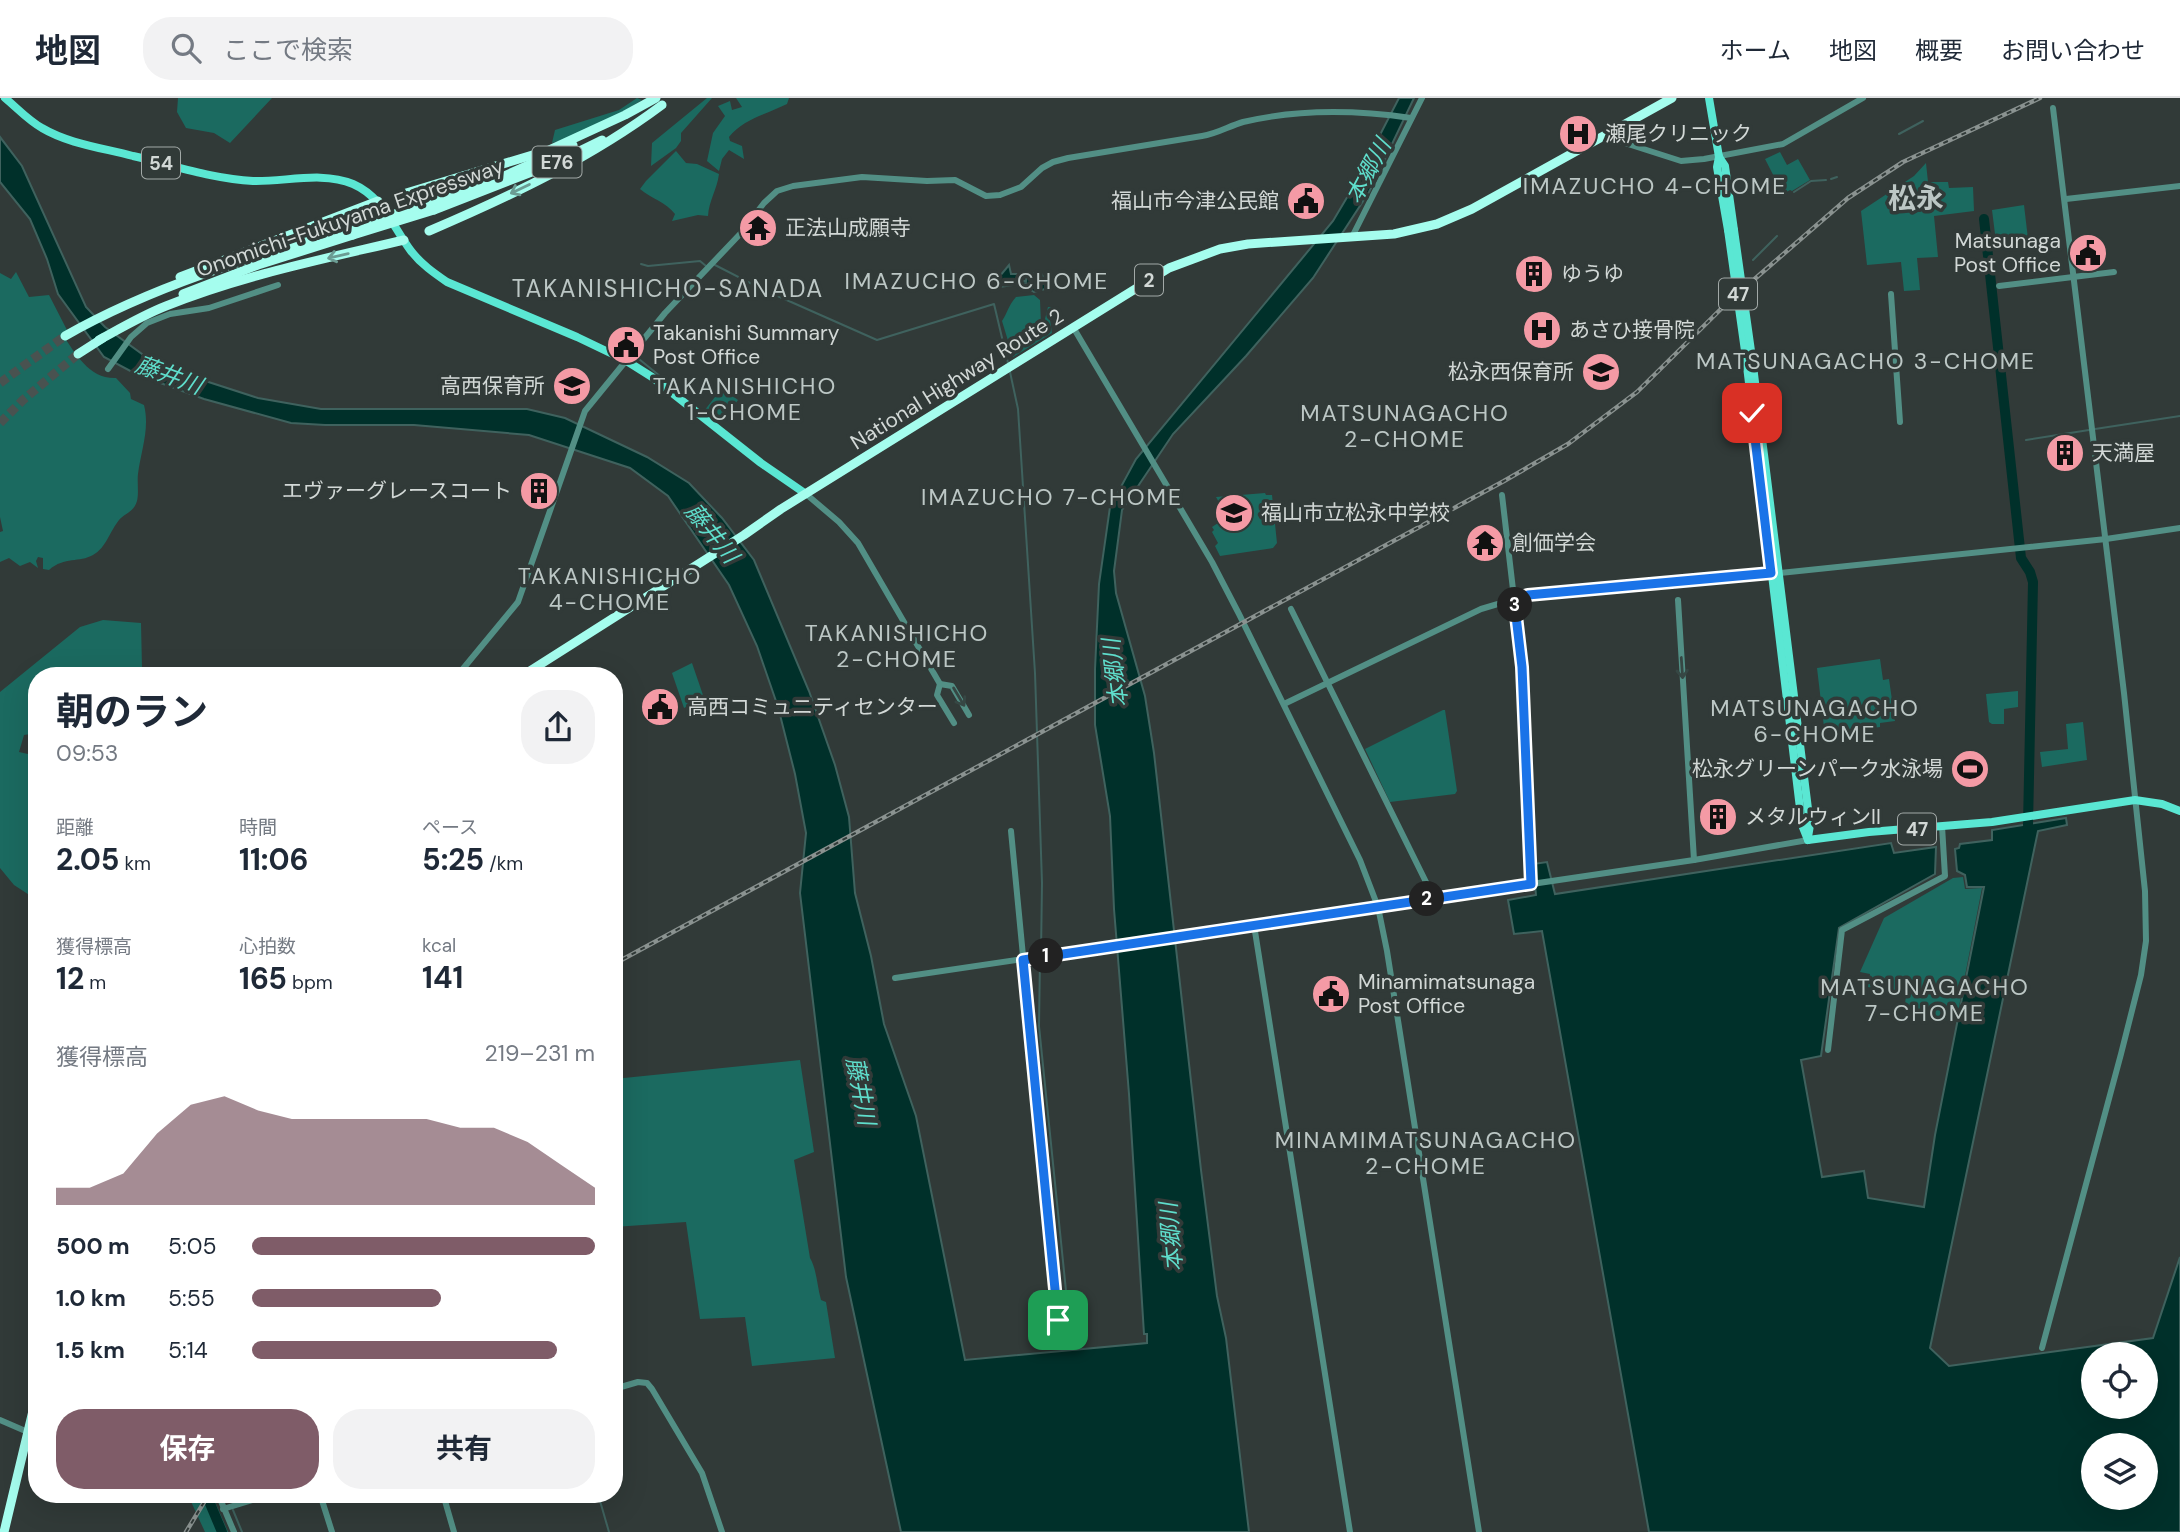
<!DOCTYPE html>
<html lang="ja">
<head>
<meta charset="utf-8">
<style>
	:root { --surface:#fff; --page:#f2f2f3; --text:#1f2937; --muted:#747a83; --line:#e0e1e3; --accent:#7f5c68 }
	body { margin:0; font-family:"DM Sans","Noto Sans JP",sans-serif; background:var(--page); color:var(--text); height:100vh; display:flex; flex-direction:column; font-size:26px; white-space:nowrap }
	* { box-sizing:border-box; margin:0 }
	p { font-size:23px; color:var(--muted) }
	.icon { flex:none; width:38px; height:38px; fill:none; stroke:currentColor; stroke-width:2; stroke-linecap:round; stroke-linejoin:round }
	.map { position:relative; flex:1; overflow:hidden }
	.drawer { position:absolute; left:28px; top:569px; width:595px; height:836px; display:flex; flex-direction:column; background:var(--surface); border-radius:28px; box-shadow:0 7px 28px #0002 }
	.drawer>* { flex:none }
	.controls { position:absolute; left:2081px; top:1244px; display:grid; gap:14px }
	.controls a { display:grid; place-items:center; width:77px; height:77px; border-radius:50%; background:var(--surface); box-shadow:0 7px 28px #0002; font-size:35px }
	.pin { position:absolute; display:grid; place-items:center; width:60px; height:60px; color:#fff; margin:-30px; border-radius:14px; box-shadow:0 4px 10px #0006 }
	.km { position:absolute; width:35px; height:35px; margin:-18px; border-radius:50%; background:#222; color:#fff; font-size:19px; line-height:35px; text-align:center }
	.round { display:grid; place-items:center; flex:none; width:74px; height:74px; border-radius:28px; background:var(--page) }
	.summary { display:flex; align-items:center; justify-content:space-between; height:119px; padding:0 28px }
	h1 { font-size:38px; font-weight:700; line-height:52px }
	.figures { display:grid; grid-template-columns:repeat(3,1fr); gap:10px; height:119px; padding:7px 28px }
	.figures div { display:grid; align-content:center }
	.figures b { font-size:30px; font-weight:700 }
	.figures small { font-size:19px; font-weight:400 }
	.figures p { font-size:19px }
	.chart { height:196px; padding:14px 28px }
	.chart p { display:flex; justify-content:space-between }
	.chart svg { width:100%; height:126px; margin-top:7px; fill:var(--accent); opacity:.7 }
	.cta { display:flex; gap:14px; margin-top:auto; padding:14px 28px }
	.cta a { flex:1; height:80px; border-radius:28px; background:var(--accent); color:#fff; font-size:28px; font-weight:700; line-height:80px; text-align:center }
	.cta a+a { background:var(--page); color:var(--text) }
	ul { padding:0 28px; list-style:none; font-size:23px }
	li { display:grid; grid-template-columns:112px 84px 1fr; align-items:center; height:52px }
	li i { height:18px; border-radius:9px; background:var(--accent) }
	header { display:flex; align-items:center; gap:42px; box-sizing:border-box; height:98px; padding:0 35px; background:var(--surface); border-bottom:2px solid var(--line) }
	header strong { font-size:33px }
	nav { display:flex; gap:38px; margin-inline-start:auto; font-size:24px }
	.search { width:490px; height:63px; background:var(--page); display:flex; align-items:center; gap:18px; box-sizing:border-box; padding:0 24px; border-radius:28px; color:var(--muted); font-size:26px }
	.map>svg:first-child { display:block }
</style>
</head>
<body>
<header>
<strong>地図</strong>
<div class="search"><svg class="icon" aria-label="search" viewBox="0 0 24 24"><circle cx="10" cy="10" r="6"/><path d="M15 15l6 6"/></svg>ここで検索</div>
<nav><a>ホーム</a><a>地図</a><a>概要</a><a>お問い合わせ</a></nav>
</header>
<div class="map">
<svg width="2180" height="1434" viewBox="0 0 2180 1434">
	<rect width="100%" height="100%" fill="#313a38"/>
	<g fill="#1b6a60">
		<path d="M178 0H272L230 45 214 35 186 30 177 14Z"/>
		<path d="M637 0 642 2C615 19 583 37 552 45L555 32 619 12Z"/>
		<path d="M707 0H712L681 35V43L676 50 651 68 652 45Z"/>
		<path d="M736 0H789L787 6C767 16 743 21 729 39L730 43 742 48 744 61 729 52 722 61 719 73 707 63 713 35 725 18 718 8 730 3 732 12 742 9Z"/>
		<path d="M676 53 686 65 697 66 719 76C717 92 709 102 708 118L698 117 672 123 675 116C666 104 652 101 640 91L646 83Z"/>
		<path d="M1780 54 1787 67 1798 61 1810 82 1792 93 1790 92 1783 96 1765 61Z"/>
		<path d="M1926 65 1928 84H1948L1949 90 1973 89 1974 113 1934 118 1938 159 1917 160 1920 192 1904 193 1901 164 1867 167 1861 113 1914 78Z"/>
		<path d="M2024 107 2028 141 1996 144 1992 112Z"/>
		<path d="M16 174 29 199 49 197 67 232 62 236C76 256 89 281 116 280L130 295 131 301 144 307C150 331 141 352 138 376 137 384 139 395 137 403 134 414 125 415 119 422 110 433 106 450 93 457 79 465 65 458 49 472L43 471V460L38 459 36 463 38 470 30 464 20 468 9 460 0 464V434L3 433 0 419V175L11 181Z"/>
		<path d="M1034 197 1040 202 1041 226 1044 225 1048 209H1054L1056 216 1050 222 1052 235 1013 259 1010 251 1018 246H1009L1002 223C1008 214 1008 208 1016 199Z"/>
		<path d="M722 290 738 302 724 321 713 313 709 317 704 313Z"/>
		<path d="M1265 395 1266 397H1272L1277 445 1273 450 1220 458 1215 448 1218 445 1212 434 1214 432 1212 429 1218 425 1216 421 1225 415 1216 399Z"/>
		<path d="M103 522 141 525 142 570 136 577 37 578V635L24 637 19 654 37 658V802L14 787 0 770V594L80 529Z"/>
		<path d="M1880 561 1883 582 1889 581 1895 623 1880 625V629L1834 635 1824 629 1817 570Z"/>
		<path d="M692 565 704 600 684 610 672 575Z"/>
		<path d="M2018 593V609L2004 611V626H1992L1989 624 1986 596Z"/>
		<path d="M1443 612H1445L1457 693 1455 696 1390 704 1365 651Z"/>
		<path d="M2083 624 2087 662 2042 669 2040 654 2068 651 2066 626Z"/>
		<path d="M1963 779 1965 791 1982 790 1956 924 1904 914 1906 898 1868 889 1870 876 1860 874 1884 820 1953 780Z"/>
		<path d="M800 962 814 1054 794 1062 810 1160C817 1172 817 1188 821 1202L826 1204 835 1260 752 1268 745 1219 700 1221 686 1124 614 1129V981Z"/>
		<path d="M188 1397H212L228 1434H205Z"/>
	</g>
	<g fill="#00302a" stroke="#3f625e" stroke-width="2" fill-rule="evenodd">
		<path d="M1399 0H1414L1369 94 1313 180 1246 258 1173 336 1122 412 1114 473 1116 495 1145 598 1154 655 1201 1072 1217 1198 1226 1240 1249 1434H901L846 1179 800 795 806 735 795 676 778 609 757 548 729 487 668 398 630 370 529 337 414 327H325L291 325 204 301 136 276 104 259 58 196 47 161 30 121 0 84V39L22 68 86 209 105 229 149 261 190 278 258 300 321 311H527L565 320 647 359 689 385 722 420 754 462 809 593 835 667 849 719 855 795 871 858 884 926 916 1018 965 1262 1147 1245V1236H1144L1129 996 1114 811 1110 718 1095 627V571L1099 486 1110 409 1136 361 1333 123 1352 91Z"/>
		<path d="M1009 167 1011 176H1017V183H1026L1027 176 1041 175 1049 190 1034 194 1028 190 1026 185 999 189V179Z"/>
		<path d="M2066 720 2067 727 2038 733 1930 1250 1949 1268 2153 1240 2180 1159V1434H1649L1542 833 1514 836 1508 802 1536 797 1533 766 1547 764 1555 796 1891 745 1894 755 1936 749 1935 776 1839 830 1821 958 1801 962 1822 1079 1864 1073 1868 1100 1924 1109 1935 1037 1984 789H1967L1965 777 1957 773 1955 751 1959 750 1960 746 1992 742V732ZM2093 1256H2146V1309H2093ZM2093 1348H2146V1400H2093Z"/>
	</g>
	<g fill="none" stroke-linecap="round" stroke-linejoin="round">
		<g stroke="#3f625e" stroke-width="2">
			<path d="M1899 36 1923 23"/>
			<path d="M1831 81 1837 79"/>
			<path d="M1751 94 1767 96"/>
			<path d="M1794 94 1811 83 1826 82"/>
			<path d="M1753 162 1777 138"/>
			<path d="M641 166 648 168 700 163 706 168"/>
			<path d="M715 167 764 192 877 242 994 206 1008 265"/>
			<path d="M634 257 671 287"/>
			<path d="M1010 274 1018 311 1035 575 1042 785 1041 855"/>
			<path d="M2095 331 2180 318"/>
			<path d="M2026 342 2089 332"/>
			<path d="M1040 861 1039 928 1070 1232"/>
			<path d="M225 1396 228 1402"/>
			<path d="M598 1396 609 1434"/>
			<path d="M233 1412 242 1434"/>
		</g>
		<g stroke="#00302a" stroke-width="10">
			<path d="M1984 121 2021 460 2030 474 2033 484 2028 727"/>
			<path d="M206 1396 222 1434"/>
		</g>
		<g stroke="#495250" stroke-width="9" stroke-dasharray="9 4.5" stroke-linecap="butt">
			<path d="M0 285 65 238"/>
			<path d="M0 325 23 302 78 256"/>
		</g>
		<g stroke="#528f85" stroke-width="6">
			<path d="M1603 38 1681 63 1704 61 1783 46 1863 0"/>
			<path d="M2066 101 2180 88"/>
			<path d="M1352 139 1422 0"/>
			<path d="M1999 188 2114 174"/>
			<path d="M1891 196 1900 324"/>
			<path d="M1073 229 1212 464 1239 516 1360 762 1378 809 1387 853 1479 1434"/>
			<path d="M108 271 131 239 147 225 170 216 209 210 278 187"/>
			<path d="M806 396 839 424 858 445 940 586"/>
			<path d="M1502 397 1522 569 1531 786"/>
			<path d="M1678 502 1694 762"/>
			<path d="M1291 511 1426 784 1428 801"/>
			<path d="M457 578 518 504 585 313 665 215 741 135 764 105 777 93 793 88 862 79 927 83 955 82 986 98 1000 97 1021 89 1042 70 1053 64 1068 60 1202 38C1217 36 1229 28 1243 24 1298 11 1356 12 1411 20"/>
			<path d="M1284 606 1481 511 1528 497 1780 475 2106 441 2180 430"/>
			<path d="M954 625 937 597 940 586 952 588 969 617"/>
			<path d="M1011 733 1058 1222"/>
			<path d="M1254 827 1350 1434"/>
			<path d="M895 880 1694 762 1808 742"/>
			<path d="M1828 952 1842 832 1945 778 1942 728"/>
			<path d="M2042 1250 2121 956 2141 877 2146 843 2145 793 2124 595 2053 10"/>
			<path d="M614 1291 638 1284 647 1285 652 1291 702 1375 722 1434"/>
			<path d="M0 1322 37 1338"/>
			<path d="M218 1396 234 1434"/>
			<path d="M320 1396 332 1434"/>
			<path d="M443 1396 454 1434"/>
			<path d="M223 1411 272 1396"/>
		</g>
		<g stroke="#5ae7d3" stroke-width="8">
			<path d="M5 0C17 10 29 23 42 30 69 46 103 50 133 58 173 67 212 81 253 83 285 84 322 73 353 86 383 99 393 129 411 153 421 166 434 175 447 184L577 239 625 262 652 279 761 365 806 396"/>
			<path d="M1709 0 1719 59 1725 68 1734 132"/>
			<path d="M1719 59 1717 69 1728 132"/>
			<path d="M1746 260 1802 727 1808 742"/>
			<path d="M1752 260 1810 727 1808 739"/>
			<path d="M1808 742 1869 734 1992 724 2135 702 2162 706 2180 713"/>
		</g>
		<g stroke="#a5fdee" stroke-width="9">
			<path d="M403 96 549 52 625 17 656 0"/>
			<path d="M432 104 493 83 573 47"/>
			<path d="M434 112 555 65 602 42"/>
			<path d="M429 133C511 98 591 60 662 7"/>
			<path d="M180 179 378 103"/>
			<path d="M183 196 258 167 353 137"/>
			<path d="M65 238C155 187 252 159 351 130"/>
			<path d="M99 242C121 230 143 217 166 208 243 177 324 161 404 142"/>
			<path d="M78 256 103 240"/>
			<path d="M522 578 744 437 781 411 1169 170 1220 151 1248 146 1394 136 1437 126 1472 111 1672 0"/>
			<path d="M4 1434 37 1296"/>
		</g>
		<defs>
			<g id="rail">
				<path d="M614 866 1504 383 1568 346 1637 294 1727 205 1848 100 1903 64 2040 0"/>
				<path d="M186 1434 209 1396"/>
			</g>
		</defs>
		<use href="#rail" stroke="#8a9290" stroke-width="4.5"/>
		<use href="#rail" stroke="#313a38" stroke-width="2" stroke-dasharray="5" stroke-linecap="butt"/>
		<g stroke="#5ae7d3" stroke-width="8">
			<path d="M1728 132 1746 260"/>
			<path d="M1734 132 1752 260"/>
		</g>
		<g stroke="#a5fdee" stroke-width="9">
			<path d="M351 130 432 104"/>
			<path d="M353 137 434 112"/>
		</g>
	</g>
	<defs><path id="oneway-shaft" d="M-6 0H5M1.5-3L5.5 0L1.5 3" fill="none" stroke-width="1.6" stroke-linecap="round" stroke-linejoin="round" transform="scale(1.75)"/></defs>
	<g stroke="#6b9c93">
		<use href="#oneway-shaft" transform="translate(520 91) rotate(154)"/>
		<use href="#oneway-shaft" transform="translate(338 158) rotate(167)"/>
	</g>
	<g stroke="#364744">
		<use href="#oneway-shaft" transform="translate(1682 570) rotate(86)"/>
		<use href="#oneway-shaft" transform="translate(959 599) rotate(59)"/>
	</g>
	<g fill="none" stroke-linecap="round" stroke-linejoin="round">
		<defs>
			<path id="route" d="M1058 1222 1023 862 1531 786 1522 569 1514 501 1528 497 1771 475 1752 315"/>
		</defs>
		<use href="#route" stroke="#fff" stroke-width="14"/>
		<use href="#route" stroke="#1a73e8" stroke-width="9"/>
	</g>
	<defs>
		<symbol id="hospital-disc" viewBox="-11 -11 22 22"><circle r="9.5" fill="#f49aa5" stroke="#313a38"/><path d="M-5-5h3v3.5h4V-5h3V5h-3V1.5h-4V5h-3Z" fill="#111"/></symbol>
		<symbol id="civic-disc" viewBox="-11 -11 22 22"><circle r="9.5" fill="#f49aa5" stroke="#313a38"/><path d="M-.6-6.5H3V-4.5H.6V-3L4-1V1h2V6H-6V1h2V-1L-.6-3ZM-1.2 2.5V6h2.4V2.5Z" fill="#111"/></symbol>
		<symbol id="temple-disc" viewBox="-11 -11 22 22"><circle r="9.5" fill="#f49aa5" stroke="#313a38"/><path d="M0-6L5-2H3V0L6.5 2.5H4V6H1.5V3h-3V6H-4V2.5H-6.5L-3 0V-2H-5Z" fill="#111"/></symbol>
		<symbol id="building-disc" viewBox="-11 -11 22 22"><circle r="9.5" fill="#f49aa5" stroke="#313a38"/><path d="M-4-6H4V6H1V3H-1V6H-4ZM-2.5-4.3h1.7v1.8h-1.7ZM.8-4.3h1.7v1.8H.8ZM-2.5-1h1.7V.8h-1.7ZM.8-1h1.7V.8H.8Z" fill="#111"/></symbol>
		<symbol id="school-disc" viewBox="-11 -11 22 22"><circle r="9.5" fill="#f49aa5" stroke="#313a38"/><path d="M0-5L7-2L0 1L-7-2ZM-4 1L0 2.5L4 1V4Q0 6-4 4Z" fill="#111"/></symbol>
		<symbol id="stadium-disc" viewBox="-11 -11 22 22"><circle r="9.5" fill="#f49aa5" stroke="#313a38"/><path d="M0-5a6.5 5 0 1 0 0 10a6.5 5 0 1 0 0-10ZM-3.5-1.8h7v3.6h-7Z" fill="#111"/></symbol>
	</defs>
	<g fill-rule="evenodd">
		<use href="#hospital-disc" x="1556" y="14" width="44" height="44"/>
		<use href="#civic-disc" x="1284" y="81" width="44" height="44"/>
		<use href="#temple-disc" x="736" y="108" width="44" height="44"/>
		<use href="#civic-disc" x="2066" y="133" width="44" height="44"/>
		<use href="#building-disc" x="1512" y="154" width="44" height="44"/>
		<use href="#hospital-disc" x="1520" y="210" width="44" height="44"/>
		<use href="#civic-disc" x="604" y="225" width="44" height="44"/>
		<use href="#school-disc" x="1579" y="252" width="44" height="44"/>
		<use href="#school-disc" x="550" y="266" width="44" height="44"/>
		<use href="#building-disc" x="2043" y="333" width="44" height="44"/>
		<use href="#building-disc" x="517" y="371" width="44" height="44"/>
		<use href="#school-disc" x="1212" y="393" width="44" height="44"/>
		<use href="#temple-disc" x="1463" y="423" width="44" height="44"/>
		<use href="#civic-disc" x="638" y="587" width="44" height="44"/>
		<use href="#stadium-disc" x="1948" y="649" width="44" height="44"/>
		<use href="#building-disc" x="1696" y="697" width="44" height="44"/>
		<use href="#civic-disc" x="1309" y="874" width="44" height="44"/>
	</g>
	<g text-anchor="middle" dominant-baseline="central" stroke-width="7" stroke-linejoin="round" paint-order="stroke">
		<g fill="#313a38" stroke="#a2a9a7" stroke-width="2">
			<rect x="532.5" y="48.5" width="49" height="31" rx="5"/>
			<rect x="142" y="49.5" width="38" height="31" rx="5"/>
			<rect x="1135" y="166.5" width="28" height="31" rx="5"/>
			<rect x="1719" y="180.5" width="38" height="31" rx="5"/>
			<rect x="1898" y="715.5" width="38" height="31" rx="5"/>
		</g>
		<g font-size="19" font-weight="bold" fill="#d2d8d6">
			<text x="557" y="64">E76</text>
			<text x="161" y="65">54</text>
			<text x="1149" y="182">2</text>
			<text x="1738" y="196">47</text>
			<text x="1917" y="731">47</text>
		</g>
		<g font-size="21" fill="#d2d8d6" stroke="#313a38" text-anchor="start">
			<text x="1605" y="36">瀬尾クリニック</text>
			<text x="1279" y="103" text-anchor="end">福山市今津公民館</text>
			<text x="785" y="130">正法山成願寺</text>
			<text x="2061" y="143" text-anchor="end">Matsunaga<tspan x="2061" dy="24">Post Office</tspan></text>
			<text x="1561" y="176">ゆうゆ</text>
			<text x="1569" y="232">あさひ接骨院</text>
			<text x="653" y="235">Takanishi Summary<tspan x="653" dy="24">Post Office</tspan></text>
			<text x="1574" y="274" text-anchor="end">松永西保育所</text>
			<text x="545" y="288" text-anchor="end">高西保育所</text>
			<text x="2092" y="355">天満屋</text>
			<text x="512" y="393" text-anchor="end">エヴァーグレースコート</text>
			<text x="1261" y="415">福山市立松永中学校</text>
			<text x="1512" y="445">創価学会</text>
			<text x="687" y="609">高西コミュニティセンター</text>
			<text x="1943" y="671" text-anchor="end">松永グリーンパーク水泳場</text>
			<text x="1745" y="719">メタルウィンII</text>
			<text x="1358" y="884">Minamimatsunaga<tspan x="1358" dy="24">Post Office</tspan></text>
		</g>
		<g font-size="21" fill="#d2d8d6" stroke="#313a38">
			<text transform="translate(350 120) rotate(-19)">Onomichi-Fukuyama Expressway</text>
			<text transform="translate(957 281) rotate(-32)">National Highway Route 2</text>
		</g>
		<g font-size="23" font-style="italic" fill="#5fdecc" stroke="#313a38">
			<text transform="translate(1368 73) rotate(-62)">本郷川</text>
			<text transform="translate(169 277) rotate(20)">藤井川</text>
			<text transform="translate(712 435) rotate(51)">藤井川</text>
			<text transform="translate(1115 575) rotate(-97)">本郷川</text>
			<text transform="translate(861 993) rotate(79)">藤井川</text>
			<text transform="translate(1171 1139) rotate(-95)">本郷川</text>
		</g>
		<g font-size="23" letter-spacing="2" fill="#bcc7c5" stroke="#313a38">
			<text x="1655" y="88">IMAZUCHO 4-CHOME</text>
			<text x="977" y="183">IMAZUCHO 6-CHOME</text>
			<text x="1866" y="263">MATSUNAGACHO 3-CHOME</text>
			<text x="745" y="288">TAKANISHICHO<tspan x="745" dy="26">1-CHOME</tspan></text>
			<text x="1405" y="315">MATSUNAGACHO<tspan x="1405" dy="26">2-CHOME</tspan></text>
			<text x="1052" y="399">IMAZUCHO 7-CHOME</text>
			<text x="610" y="478">TAKANISHICHO<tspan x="610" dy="26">4-CHOME</tspan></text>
			<text x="897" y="535">TAKANISHICHO<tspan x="897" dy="26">2-CHOME</tspan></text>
			<text x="1815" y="610">MATSUNAGACHO<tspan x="1815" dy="26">6-CHOME</tspan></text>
			<text x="1925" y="889">MATSUNAGACHO<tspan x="1925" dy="26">7-CHOME</tspan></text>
			<text x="1426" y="1042">MINAMIMATSUNAGACHO<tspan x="1426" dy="26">2-CHOME</tspan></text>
		</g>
		<g font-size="24" letter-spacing="2" fill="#bcc7c5" stroke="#313a38">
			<text x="668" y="190">TAKANISHICHO-SANADA</text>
		</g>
		<g font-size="28" font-weight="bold" fill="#bcc7c5" stroke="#313a38">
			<text x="1916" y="100">松永</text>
		</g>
	</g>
</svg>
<div class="controls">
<a><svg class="icon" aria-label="locate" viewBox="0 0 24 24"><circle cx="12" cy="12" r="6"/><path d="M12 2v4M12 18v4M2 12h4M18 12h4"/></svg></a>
<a><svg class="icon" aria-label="layers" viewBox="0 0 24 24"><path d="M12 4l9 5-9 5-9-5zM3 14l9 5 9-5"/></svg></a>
</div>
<div class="pin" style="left:1058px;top:1222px;background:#1e9e55"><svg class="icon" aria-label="arrive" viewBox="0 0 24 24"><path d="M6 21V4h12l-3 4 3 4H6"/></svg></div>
<div class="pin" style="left:1752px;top:315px;background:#d93025"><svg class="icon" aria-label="check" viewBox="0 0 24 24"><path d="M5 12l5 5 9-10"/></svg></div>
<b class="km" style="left:1046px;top:858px">1</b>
<b class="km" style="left:1427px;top:801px">2</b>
<b class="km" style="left:1515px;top:507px">3</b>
<section class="drawer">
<div class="summary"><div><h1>朝のラン</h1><p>09:53</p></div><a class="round"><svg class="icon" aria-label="share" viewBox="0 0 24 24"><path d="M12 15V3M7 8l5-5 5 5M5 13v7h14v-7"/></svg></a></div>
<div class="figures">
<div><p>距離</p><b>2.05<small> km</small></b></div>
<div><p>時間</p><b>11:06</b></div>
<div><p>ペース</p><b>5:25<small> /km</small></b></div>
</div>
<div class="figures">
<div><p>獲得標高</p><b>12<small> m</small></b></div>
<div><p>心拍数</p><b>165<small> bpm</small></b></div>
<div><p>kcal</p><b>141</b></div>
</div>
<div class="chart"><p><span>獲得標高</span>219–231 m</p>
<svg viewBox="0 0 160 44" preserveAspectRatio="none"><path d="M0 44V38L10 38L20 33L30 19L40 9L50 6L60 11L70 14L80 14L90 14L100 14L110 14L120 17L130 17L140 22L150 30L160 38V44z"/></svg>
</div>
<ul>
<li><b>500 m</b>5:05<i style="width:100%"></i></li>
<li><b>1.0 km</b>5:55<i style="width:55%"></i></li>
<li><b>1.5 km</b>5:14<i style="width:89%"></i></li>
</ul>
<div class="cta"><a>保存</a><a>共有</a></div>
</section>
</div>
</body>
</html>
